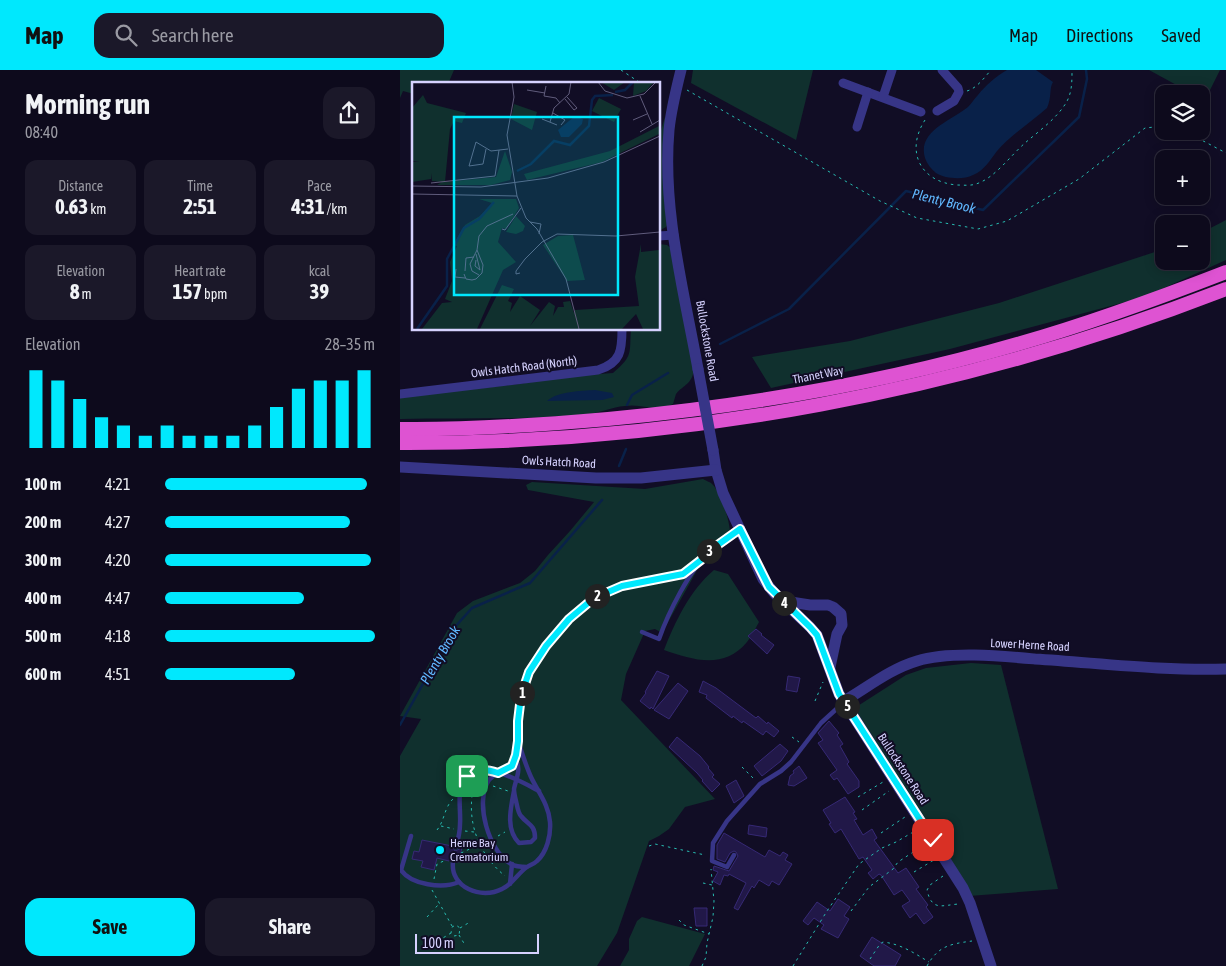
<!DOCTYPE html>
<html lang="en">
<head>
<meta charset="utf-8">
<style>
	:root { --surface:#0d0a1c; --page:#1b1829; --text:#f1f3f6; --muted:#9a9aa3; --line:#2d2b3b; --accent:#00e8fd }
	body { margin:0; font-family:"Asap Condensed",sans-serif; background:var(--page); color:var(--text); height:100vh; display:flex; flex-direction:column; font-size:19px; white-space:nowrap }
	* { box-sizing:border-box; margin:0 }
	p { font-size:16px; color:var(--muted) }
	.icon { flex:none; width:28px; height:28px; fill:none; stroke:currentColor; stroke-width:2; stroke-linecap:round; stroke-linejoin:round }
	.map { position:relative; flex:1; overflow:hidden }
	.side { display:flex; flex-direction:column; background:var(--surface); width:400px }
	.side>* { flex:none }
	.controls { position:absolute; left:755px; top:15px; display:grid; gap:10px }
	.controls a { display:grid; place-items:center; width:55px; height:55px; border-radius:10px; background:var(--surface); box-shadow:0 2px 12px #0003,0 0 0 1px var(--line); font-size:25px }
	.scale { position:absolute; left:15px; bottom:12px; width:124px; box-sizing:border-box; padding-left:5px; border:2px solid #d6d2ff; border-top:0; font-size:14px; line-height:18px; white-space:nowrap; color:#d6d2ff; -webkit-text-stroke:4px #110d25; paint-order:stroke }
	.pin { position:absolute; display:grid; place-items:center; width:42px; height:42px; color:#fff; margin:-21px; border-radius:10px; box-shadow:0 2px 8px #0006 }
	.km { position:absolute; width:25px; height:25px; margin:-12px; border-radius:50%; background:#222; color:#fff; font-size:14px; line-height:25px; text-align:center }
	.round { display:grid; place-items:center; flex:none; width:52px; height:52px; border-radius:15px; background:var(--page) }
	.head { display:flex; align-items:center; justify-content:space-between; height:85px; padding:0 25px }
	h1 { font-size:28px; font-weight:700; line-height:38px }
	.stats { display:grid; grid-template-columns:repeat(3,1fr); gap:8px; height:85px; padding:5px 25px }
	.stats div { display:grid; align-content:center; border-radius:12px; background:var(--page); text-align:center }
	.stats b { font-size:21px; font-weight:700 }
	.stats small { font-size:14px; font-weight:400 }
	.stats p { font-size:14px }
	.chart { height:140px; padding:10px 25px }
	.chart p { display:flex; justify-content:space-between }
	.chart svg { width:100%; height:90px; margin-top:5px; stroke:var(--accent); stroke-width:6 }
	.action { display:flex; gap:10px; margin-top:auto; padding:10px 25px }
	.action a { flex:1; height:58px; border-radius:15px; background:var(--accent); color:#111; font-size:20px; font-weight:700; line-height:58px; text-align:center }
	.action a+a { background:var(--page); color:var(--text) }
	ul { padding:0 25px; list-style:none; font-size:16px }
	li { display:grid; grid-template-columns:80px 60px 1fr; align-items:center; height:38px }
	li i { height:12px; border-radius:6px; background:var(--accent) }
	header { display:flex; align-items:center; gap:30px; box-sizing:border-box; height:70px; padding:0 25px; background:var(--accent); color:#111 }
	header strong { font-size:24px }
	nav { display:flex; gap:28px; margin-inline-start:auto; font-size:18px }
	.search { width:350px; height:45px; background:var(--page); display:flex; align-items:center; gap:12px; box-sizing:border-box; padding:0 18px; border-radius:15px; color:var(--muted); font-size:19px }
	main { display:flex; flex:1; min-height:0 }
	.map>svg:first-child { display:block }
</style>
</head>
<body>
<header>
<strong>Map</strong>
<div class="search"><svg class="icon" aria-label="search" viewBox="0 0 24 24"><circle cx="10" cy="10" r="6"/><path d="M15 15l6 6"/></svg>Search here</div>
<nav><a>Map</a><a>Directions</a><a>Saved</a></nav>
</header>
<main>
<section class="side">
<div class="head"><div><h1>Morning run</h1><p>08:40</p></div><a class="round"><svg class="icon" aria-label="share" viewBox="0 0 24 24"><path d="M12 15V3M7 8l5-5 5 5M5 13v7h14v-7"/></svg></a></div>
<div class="stats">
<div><p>Distance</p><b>0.63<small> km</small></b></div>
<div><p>Time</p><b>2:51</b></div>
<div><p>Pace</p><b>4:31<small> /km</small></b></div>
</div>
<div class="stats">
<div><p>Elevation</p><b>8<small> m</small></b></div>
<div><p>Heart rate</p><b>157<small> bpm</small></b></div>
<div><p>kcal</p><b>39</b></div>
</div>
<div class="chart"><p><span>Elevation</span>28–35 m</p>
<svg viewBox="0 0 160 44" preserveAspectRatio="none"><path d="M5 44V6M15 44V11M25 44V20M35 44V29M45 44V33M55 44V38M65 44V33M75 44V38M85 44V38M95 44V38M105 44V33M115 44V24M125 44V15M135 44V11M145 44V11M155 44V6"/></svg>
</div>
<ul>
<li><b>100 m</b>4:21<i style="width:96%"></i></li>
<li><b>200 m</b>4:27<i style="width:88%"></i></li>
<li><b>300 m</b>4:20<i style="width:98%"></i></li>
<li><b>400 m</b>4:47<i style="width:66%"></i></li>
<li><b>500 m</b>4:18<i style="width:100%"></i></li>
<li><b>600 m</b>4:51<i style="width:62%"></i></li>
</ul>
<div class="action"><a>Save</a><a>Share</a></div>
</section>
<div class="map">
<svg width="826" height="896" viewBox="0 0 826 896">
	<rect width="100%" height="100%" fill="#110d25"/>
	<g fill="#10302e">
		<path d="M0 0H54L48 14H14V24L3 21 0 28Z"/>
		<path d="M293 0H413L396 70 291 13Z"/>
		<path d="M749 0H820L805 30 801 28V24H793Z"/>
		<path d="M265 47 269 152 266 157 259 161V67Z"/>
		<path d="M826 150V190L744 227 550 279 371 318 352 287 450 271 599 233 764 179V191H801V163Z"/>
		<path d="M259 174 267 175 272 179 294 299C292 315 284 314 276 324L273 334C254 343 243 333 225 336 212 337 200 343 188 344 126 350 62 348 0 349V327L119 314 172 306 213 303C234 285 229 283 231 259H259Z"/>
		<path d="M303 409C306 411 311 412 313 415 321 423 331 454 330 465L305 486 262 563 255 559 245 561 226 604 221 630 315 729 285 737 269 759 259 766 249 771 217 863 197 896H0V686L21 649 0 646 57 543 73 531 120 513 135 501 148 485 170 461 194 432 128 420 126 415 132 412 245 419Z"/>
		<path d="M314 500 328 504 359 552C355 559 352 566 347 572 324 600 293 590 264 580 275 552 290 520 314 500Z"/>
		<path d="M571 593 601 595 658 819 569 826 453 639 506 605 526 598Z"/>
		<path d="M242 847 305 864 289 896H220L229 880V869L237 851Z"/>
	</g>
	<g fill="#092149">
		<path d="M607 0H636L653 12C649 18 652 27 647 38 631 52 611 65 597 81 590 90 585 100 573 105 563 110 546 109 536 103 531 99 527 94 525 88 517 61 551 51 568 37 572 33 574 29 578 25 585 16 596 6 607 0Z"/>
		<path d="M195 320 212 323 214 327 202 330 147 331C158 321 181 321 195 320Z"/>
	</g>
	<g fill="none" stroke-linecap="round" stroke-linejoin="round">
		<g stroke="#092149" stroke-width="2.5">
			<path d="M320 274 389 239 506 121 583 140 679 47 687 9 686 0"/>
			<path d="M227 335 232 325 268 303"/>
			<path d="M219 396 226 379"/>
			<path d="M0 655 54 558 72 538 130 513 202 430"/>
		</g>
	</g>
	<g fill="#211848" stroke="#362975">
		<path d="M356 559 362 564 361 565 374 575 367 584 348 566Z"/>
		<path d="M257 601 269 606 253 639 251 637 250 639 240 631 246 623 245 622Z"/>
		<path d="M388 606 400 608 397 622 386 620Z"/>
		<path d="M303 611 316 618 356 648 358 646 367 654 368 652 379 661 374 667 366 661 363 665 343 651 342 653 333 646 332 648 306 628 307 625 299 622Z"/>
		<path d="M278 613 288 621 269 649 254 640Z"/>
		<path d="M429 651 439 663 437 665 443 674 440 676 449 692 447 694 459 711V717L448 724 437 708 434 710 430 705 437 700 418 673 423 670 418 663Z"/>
		<path d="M277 667 300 686 309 697 308 698 314 705 312 707 320 714 312 722 302 711 303 710 297 703 269 677Z"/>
		<path d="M380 674 388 681 381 691 362 706 354 696Z"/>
		<path d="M399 696 407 708 394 716 388 715 390 706 394 703 393 701Z"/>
		<path d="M336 710 344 726 334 733 326 716Z"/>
		<path d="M445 727 455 742 453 743 457 749 454 750 463 765 472 759 477 768 474 770 498 803 506 798 519 817 516 819 528 835 526 837 533 847 524 854 516 843 510 848 502 836 510 831 502 820 494 825 481 805 479 804 473 809 468 803 472 800 463 787 459 789 441 759 435 763 429 754 431 753 423 740Z"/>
		<path d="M349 755 367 758 366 767 348 764Z"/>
		<path d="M324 763 365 787 369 780 380 786 383 782 388 785 385 790 392 794 379 815 372 811 369 816 359 810 354 818 352 816 338 840 334 838 346 813 329 804 328 806 324 805 320 815 313 811 318 802 313 800 314 796 329 801 338 786 336 782 334 781 330 783 325 792 317 789V775Z"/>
		<path d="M22 770 52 776 55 781 62 778 58 793 54 788H51L49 791 37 788 34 800 21 797 23 791 12 789 14 781 19 782Z"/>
		<path d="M438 829 450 837 444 846 449 849 438 868 421 859 424 855 414 848 408 855 403 851 417 832 430 841Z"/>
		<path d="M294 838H307V856H296Z"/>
		<path d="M472 867 501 885 495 896H474L460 886Z"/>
	</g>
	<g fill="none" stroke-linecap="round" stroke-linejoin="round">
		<g stroke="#27bdb2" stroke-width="1" stroke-dasharray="2.5 4" stroke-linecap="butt">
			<path d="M221 0 242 14"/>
			<path d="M287 20 480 131 517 148 578 159 607 151 679 109 745 58 764 56"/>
			<path d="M567 21C577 18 584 8 591 0"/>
			<path d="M259 24 264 28"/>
			<path d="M525 50C505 81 520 112 557 115 563 115 570 116 576 114 595 108 610 86 625 73 639 61 656 49 666 33 672 23 672 12 672 0"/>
			<path d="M779 61 792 65 826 83"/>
			<path d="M415 631 423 612"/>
			<path d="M392 667 399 672"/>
			<path d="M342 697 355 710"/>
			<path d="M80 712 75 711C65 747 76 782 105 806"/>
			<path d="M93 716 108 721"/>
			<path d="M458 727 483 712"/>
			<path d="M462 740 489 721"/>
			<path d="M41 756 54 759"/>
			<path d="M37 760C45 750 44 737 54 728"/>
			<path d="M65 761 74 762"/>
			<path d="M481 763 505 747"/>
			<path d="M98 766 105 762"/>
			<path d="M249 776 255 774 305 785"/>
			<path d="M61 783 85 772"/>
			<path d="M514 802 534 790"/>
			<path d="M543 806 530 815 527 820C532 842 542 835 559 834"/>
			<path d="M34 809 37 794 46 790"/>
			<path d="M303 813 312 815"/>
			<path d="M32 820 52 856"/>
			<path d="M451 841 469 817 493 799 498 792 524 775"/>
			<path d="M27 847 38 835"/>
			<path d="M279 850 284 855 309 864"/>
			<path d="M60 858 70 852"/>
			<path d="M59 865 65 875"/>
			<path d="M38 871 51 863 54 866 59 865 60 858 56 855 52 857 51 863"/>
			<path d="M470 889 480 874 483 872C501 874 514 883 529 892"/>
			<path d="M302 896 306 887 307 873 313 847 314 831 311 799"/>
			<path d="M393 896 427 841 459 794 482 778 496 772 515 761"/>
			<path d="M527 896C538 876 550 874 572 871"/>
		</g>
		<g stroke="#373587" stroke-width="4.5">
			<path d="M242 562 259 569C268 543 290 499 310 481 318 473 329 467 338 460"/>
			<path d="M118 671V651L121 627 129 602 146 575 169 549 195 527 222 516 283 504 301 491"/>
			<path d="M114 721C111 737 105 759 119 773L131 772 135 768C135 754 128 755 121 746 118 743 117 735 116 731 115 727 114 723 114 719 116 709 122 698 115 689"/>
			<path d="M11 766 1 800C11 815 43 819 59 812"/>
			<path d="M56 777C58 770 60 762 60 754 61 741 57 725 63 712 74 684 122 712 139 721"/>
			<path d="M334 785 327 797 312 791 313 773 327 751 360 714 381 701 391 692 421 653 443 633"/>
			<path d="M53 792C50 817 81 830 102 819 113 814 118 803 127 797 130 795 134 794 137 791 147 782 151 765 150 752 149 735 138 722 131 707 126 696 122 683 118 671L116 685 112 696C105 701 94 703 89 710 74 732 89 782 111 794 116 797 121 797 127 797"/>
			<path d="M110 814 112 794"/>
		</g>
		<g stroke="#373587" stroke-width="9">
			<path d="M443 13 521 42"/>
			<path d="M483 27 492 0"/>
			<path d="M537 41 554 31 559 22 558 18 542 0"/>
			<path d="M457 57 468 22"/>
			<path d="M259 166 274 165"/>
			<path d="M0 324 198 300C221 293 222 280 222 259"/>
		</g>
		<g stroke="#373587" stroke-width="11">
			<path d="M281 0C276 20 271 40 269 60 262 140 284 221 298 299"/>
			<path d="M313 380 316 400 323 423 363 509 375 524 410 557 417 565 439 624 563 818 570 833 591 896"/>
			<path d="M0 397 196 408H241L316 400"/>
			<path d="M384 531 410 535H428L433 537 441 544 442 555 437 564 430 597"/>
			<path d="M444 631C468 617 490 599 517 591 549 581 602 586 635 589 699 593 762 601 826 599"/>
		</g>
		<g stroke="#de53d2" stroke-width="14">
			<path d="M0 359C69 360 139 355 208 349 347 336 487 312 621 273 691 253 759 228 826 202"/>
			<path d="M0 373C282 374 564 321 826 219"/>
		</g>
		<path stroke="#373587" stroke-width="11" d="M298 299 313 380"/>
	</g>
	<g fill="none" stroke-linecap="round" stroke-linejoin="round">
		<defs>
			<path id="route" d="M67 706C77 698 86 699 98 703L112 696 116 685 118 671V651L121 626 129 602 146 576 169 549 194 528 222 516 283 504 301 490 312 479 340 459 369 517 410 557 417 565 439 624 533 770"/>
		</defs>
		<use href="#route" stroke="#fff" stroke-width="10"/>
		<use href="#route" stroke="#00e8fd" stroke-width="6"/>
	</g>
	<circle fill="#00e8fd" stroke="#110d25" stroke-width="2" cx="40" cy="780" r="5"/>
	<g text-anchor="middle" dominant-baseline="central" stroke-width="4" stroke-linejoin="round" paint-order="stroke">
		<g font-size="12" fill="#d6d2ff" stroke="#110d25">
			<text transform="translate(307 271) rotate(80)">Bullockstone Road</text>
			<text transform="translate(124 297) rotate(-7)">Owls Hatch Road (North)</text>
			<text transform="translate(418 305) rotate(-11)">Thanet Way</text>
			<text transform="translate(159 392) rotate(3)">Owls Hatch Road</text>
			<text transform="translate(630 575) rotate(3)">Lower Herne Road</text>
			<text transform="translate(503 699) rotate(57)">Bullockstone Road</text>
		</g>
		<g font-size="12" fill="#d6d2ff" stroke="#110d25" text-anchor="start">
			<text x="50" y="773">Herne Bay<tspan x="50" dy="14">Crematorium</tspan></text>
		</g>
		<g font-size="14" font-style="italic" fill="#60b8ff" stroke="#110d25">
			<text transform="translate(544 131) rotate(14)">Plenty Brook</text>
			<text transform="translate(40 585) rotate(-60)">Plenty Brook</text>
		</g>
	</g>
	<g transform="translate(12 12)">
		<rect width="248" height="248" fill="#110d25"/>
		<path d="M189 0H213L202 8ZM222 0H242L234 9 221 14ZM11 13 15 21 54 31 50 41 42 39 38 47 33 100 84 95 93 69 100 90 98 98 79 103H25L30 100 20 99 19 91V97L0 100V80H7L0 79V26ZM187 16 209 27 202 40 180 29ZM102 22 125 30 120 48 99 37ZM247 44V52L190 80 115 98 112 92 198 69ZM67 117H104L107 126 94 147 90 146 86 160 104 180 91 188 65 247H10L30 221 40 220 33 217 40 199 38 180 45 164 41 163 53 143 68 134 80 121ZM104 134 113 144 111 149 104 152 94 150ZM161 153 173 198 155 199 131 163 146 154ZM229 162V170L247 168V247H231L224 232 210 247H68L90 203 102 207 96 219 100 221 98 230 108 214 128 228 118 244 137 220 143 224 141 234 146 225H152L151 220 158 219 162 231 163 228 227 224 223 195Z" fill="#10302e"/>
		<path d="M163 34 171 37 170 42 157 55H149L146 48Z" fill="#092149"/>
		<path fill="none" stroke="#092149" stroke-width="2.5" d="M203 10 213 8 221 0M105 89 119 82 142 59 158 63 177 44 180 18 183 14 201 13M5 247 35 204V177L52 146 67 137 82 120"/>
		<path fill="none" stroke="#605c7c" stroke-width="1" d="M100 0 102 15 95 53 105 114 114 136 125 147 154 197 167 247M186 0 193 9 215 16 232 12 244 0M134 4 132 14 144 16 148 21M115 8 133 11M228 14 240 42M153 17 162 28 165 26 155 15M141 31 153 38 149 43M130 37 145 43M221 38 235 32M138 40 142 26 157 12 159 0M228 50 248 38M74 67 71 82 57 84 64 60 79 69 96 67M19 101 83 94 87 68M0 104 69 105 136 96 192 80 248 54M0 112 105 114M118 140 129 142 127 152M90 147 93 148 109 126M65 168 67 154 75 144 101 132M64 178 63 184 68 188 64 172M44 187 43 195 53 196M53 189 54 176 62 175M108 191 104 192V189L113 177 130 160 145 152 204 154 248 150M52 192 54 197 60 198 64 197 70 191 71 183 65 168 58 182 60 189 67 193"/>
		<path fill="#00e8fd" fill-opacity="0.15" stroke="#00e8fd" stroke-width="2.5" d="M42 35H206V213H42Z"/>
		<rect width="248" height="248" fill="none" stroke="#d6d2ff" stroke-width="2.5"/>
	</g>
</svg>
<div class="controls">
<a><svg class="icon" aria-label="layers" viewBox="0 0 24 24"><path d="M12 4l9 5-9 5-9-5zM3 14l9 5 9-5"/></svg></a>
<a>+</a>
<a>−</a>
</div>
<div class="scale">100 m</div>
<div class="pin" style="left:67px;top:706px;background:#1e9e55"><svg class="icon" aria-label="arrive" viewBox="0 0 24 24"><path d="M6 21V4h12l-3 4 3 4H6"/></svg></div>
<div class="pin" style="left:533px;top:770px;background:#d93025"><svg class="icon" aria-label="check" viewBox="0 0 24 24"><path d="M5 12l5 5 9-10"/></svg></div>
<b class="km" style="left:122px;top:623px">1</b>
<b class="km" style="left:197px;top:526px">2</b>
<b class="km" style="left:309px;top:481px">3</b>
<b class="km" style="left:384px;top:533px">4</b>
<b class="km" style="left:447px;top:636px">5</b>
</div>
</main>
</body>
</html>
